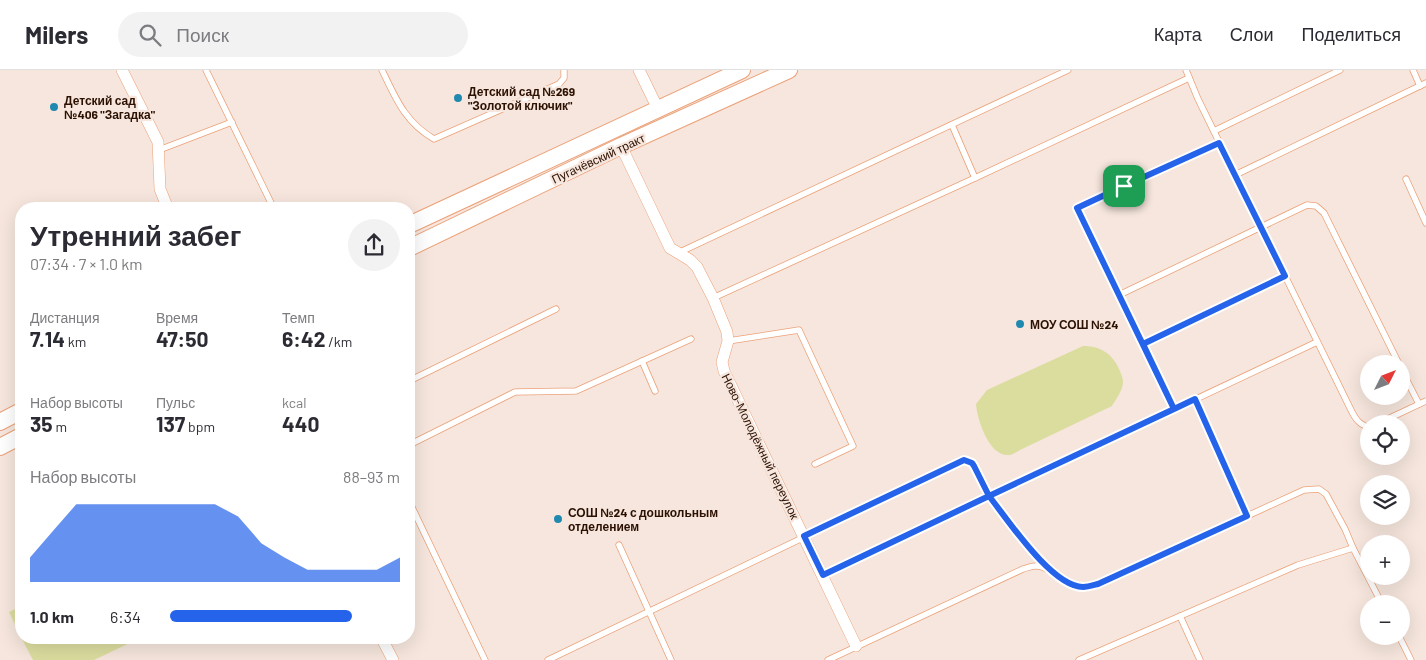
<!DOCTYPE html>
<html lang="ru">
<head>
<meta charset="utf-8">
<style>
	:root { --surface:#fff; --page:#f2f2f3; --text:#2b2b33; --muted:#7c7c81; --line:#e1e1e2; --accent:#2563eb }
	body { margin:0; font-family:Barlow,sans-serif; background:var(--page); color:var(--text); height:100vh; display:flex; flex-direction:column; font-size:19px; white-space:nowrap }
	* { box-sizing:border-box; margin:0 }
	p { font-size:16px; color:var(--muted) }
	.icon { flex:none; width:28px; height:28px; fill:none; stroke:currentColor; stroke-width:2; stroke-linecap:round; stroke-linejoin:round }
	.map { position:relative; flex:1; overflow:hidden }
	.sheet { position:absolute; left:15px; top:132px; width:400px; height:442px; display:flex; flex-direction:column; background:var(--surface); border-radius:20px; box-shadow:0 5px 20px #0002 }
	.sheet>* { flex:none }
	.needle { width:32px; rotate:48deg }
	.controls { position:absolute; left:1360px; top:285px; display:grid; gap:10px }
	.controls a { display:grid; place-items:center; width:50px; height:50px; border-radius:50%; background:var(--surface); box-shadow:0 5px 20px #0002; font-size:25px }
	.pin { position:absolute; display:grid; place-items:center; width:42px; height:42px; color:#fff; margin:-21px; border-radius:10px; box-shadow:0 2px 8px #0006 }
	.round { display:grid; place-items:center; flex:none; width:52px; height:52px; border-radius:26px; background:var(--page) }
	.overview { display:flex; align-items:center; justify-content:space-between; height:85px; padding:0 15px }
	h1 { font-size:28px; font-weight:700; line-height:38px }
	.stats { display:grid; grid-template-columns:repeat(3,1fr); gap:8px; height:85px; padding:5px 15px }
	.stats div { display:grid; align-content:center }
	.stats b { font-size:21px; font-weight:700 }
	.stats small { font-size:14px; font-weight:400 }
	.stats p { font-size:14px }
	.chart { height:140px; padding:10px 15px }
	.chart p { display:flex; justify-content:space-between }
	.chart svg { width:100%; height:90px; margin-top:5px; fill:var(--accent); opacity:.7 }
	ul { padding:0 15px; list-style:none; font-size:16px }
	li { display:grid; grid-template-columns:80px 60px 1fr; align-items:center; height:38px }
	li i { height:12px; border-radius:6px; background:var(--accent) }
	header { display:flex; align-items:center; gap:30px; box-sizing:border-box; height:70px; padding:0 25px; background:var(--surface); border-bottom:1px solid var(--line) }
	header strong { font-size:24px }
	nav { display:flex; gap:28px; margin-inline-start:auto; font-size:18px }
	.search { width:350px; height:45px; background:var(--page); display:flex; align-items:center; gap:12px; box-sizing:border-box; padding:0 18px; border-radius:28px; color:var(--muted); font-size:19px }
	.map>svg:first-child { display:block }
</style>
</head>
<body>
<header>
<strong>Milers</strong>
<div class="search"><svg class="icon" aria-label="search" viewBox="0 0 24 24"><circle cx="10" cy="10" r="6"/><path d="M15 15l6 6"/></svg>Поиск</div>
<nav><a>Карта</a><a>Слои</a><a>Поделиться</a></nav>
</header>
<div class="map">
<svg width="1426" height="590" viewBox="0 0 1426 590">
	<rect width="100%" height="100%" fill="#f6e6dd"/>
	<g fill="#dbdd9f">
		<path d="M1083 276C1101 276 1113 284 1120 301 1121 304 1123 308 1123 312 1123 320 1116 329 1112 336L1020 380C1017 382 1012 385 1009 385 989 387 977 349 976 334L987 320Z"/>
		<path d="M21 536V567L9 542Z"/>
		<path d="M22 569H138L94 590H33Z"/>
	</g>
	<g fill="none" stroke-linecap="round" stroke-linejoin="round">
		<defs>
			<g id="service">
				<path d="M206 0 274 139"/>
				<path d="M382 0C396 29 405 52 434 69L559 14 564 8V0"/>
				<path d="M1186 0 1198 29 1351 340C1355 348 1359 355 1369 357"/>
				<path d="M1413 0 1420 16"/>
				<path d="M952 55 975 108"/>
				<path d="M1214 61 1340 0"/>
				<path d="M159 80 232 52"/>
				<path d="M1235 105 1426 13"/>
				<path d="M1406 109 1426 153"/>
				<path d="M678 183 1068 0"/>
				<path d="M1119 225 1307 135 1316 136 1324 143 1399 294"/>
				<path d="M713 228 975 108 1189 8"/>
				<path d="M728 271 799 260 853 376 815 394"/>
				<path d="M1143 274 1285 206"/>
				<path d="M642 291 655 321"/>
				<path d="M1401 299 1419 334"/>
				<path d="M409 311 556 239"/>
				<path d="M1195 329 1247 446"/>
				<path d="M1175 339 1077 138 1219 73"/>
				<path d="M1377 354 1426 331"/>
				<path d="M409 375 515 322 576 321 691 269"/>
				<path d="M409 431 485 590"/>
				<path d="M619 475 671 590"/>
				<path d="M823 505 1317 272"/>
				<path d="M1180 546 1200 590"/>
				<path d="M1399 566 1411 590"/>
				<path d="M548 590 965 390 972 393 989 427 1046 498"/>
				<path d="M828 590 1023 499C1027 498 1031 496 1035 496 1051 495 1063 517 1082 517 1087 517 1094 515 1098 514L1304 420 1319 419 1326 424 1345 459 1353 478 1382 534"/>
				<path d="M1079 590 1298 495 1353 478"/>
			</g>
			<g id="minor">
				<path d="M122 0 158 72 160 119 168 139"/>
				<path d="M639 0 658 39"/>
				<path d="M621 76 670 178 690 190 697 197 713 228 727 262 728 271 722 292 724 301 856 576"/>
				<path d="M382 569 393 590"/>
			</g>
			<g id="primary">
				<path d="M409 155 742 0"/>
				<path d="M409 178 621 76 789 0"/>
				<path d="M0 352 21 341"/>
				<path d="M0 377 21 366"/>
			</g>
		</defs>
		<use href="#service" stroke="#eca178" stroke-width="7"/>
		<use href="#minor" stroke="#eca178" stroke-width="12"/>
		<use href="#primary" stroke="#eca178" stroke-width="18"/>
		<use href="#service" stroke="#fff" stroke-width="5.5"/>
		<use href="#minor" stroke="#fff" stroke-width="11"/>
		<use href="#primary" stroke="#fff" stroke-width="16"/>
	</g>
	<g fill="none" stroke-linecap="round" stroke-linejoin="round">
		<defs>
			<path id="route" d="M1124 116 1077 138 1174 339 989 426 974 396 972 393 964 390 804 466 823 505 989 426C1008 450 1052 517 1083 517 1088 517 1094 515 1098 514L1247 446 1195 329 1174 339 1143 274 1285 206 1219 73 1124 116"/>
		</defs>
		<use href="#route" stroke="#fff" stroke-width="10"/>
		<use href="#route" stroke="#2563eb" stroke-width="6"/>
	</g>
	<g fill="#1f89b0" stroke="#f6e6dd" stroke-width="2">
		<circle cx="458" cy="28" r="5"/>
		<circle cx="54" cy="37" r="5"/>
		<circle cx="1020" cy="254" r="5"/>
		<circle cx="558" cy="449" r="5"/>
	</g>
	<g text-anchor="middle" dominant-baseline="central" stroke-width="4.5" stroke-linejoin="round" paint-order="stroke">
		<g font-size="12" font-weight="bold" fill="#2c1102" stroke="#f6e6dd" text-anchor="start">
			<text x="468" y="21">Детский сад №269<tspan x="468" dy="14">"Золотой ключик"</tspan></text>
			<text x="64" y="30">Детский сад<tspan x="64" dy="14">№406 "Загадка"</tspan></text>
			<text x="1030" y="254">МОУ СОШ №24</text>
			<text x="568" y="442">СОШ №24 с дошкольным<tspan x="568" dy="14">отделением</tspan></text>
		</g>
		<g font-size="12" fill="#2c1102" stroke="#f6e6dd">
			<text transform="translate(598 88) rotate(-25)">Пугачёвский тракт</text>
			<text transform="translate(761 376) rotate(64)">Ново-Молодёжный переулок</text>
		</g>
	</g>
</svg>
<div class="controls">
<a><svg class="needle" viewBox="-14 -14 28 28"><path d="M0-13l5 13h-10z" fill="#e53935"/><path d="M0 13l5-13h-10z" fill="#7c7c81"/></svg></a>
<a><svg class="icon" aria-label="locate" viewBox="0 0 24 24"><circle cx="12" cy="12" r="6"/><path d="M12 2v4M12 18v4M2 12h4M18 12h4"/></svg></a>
<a><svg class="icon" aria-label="layers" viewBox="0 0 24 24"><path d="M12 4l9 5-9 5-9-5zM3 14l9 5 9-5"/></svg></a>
<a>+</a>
<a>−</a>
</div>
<div class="pin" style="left:1124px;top:116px;background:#1e9e55"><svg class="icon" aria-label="arrive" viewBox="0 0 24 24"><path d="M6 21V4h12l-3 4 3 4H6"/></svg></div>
<section class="sheet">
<div class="overview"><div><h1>Утренний забег</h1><p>07:34 · 7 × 1.0 km</p></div><a class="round"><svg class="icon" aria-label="share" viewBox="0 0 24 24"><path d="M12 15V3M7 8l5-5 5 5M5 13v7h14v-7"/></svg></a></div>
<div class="stats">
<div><p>Дистанция</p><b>7.14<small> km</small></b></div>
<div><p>Время</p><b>47:50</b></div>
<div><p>Темп</p><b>6:42<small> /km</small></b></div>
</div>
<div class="stats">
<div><p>Набор высоты</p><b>35<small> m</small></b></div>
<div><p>Пульс</p><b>137<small> bpm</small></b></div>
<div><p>kcal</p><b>440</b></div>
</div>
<div class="chart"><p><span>Набор высоты</span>88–93 m</p>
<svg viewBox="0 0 160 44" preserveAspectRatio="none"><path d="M0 44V32L10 19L20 6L30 6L40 6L50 6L60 6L70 6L80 6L90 12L100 25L110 32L120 38L130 38L140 38L150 38L160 32V44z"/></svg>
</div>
<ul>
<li><b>1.0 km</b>6:34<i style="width:79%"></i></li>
</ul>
</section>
</div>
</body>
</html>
